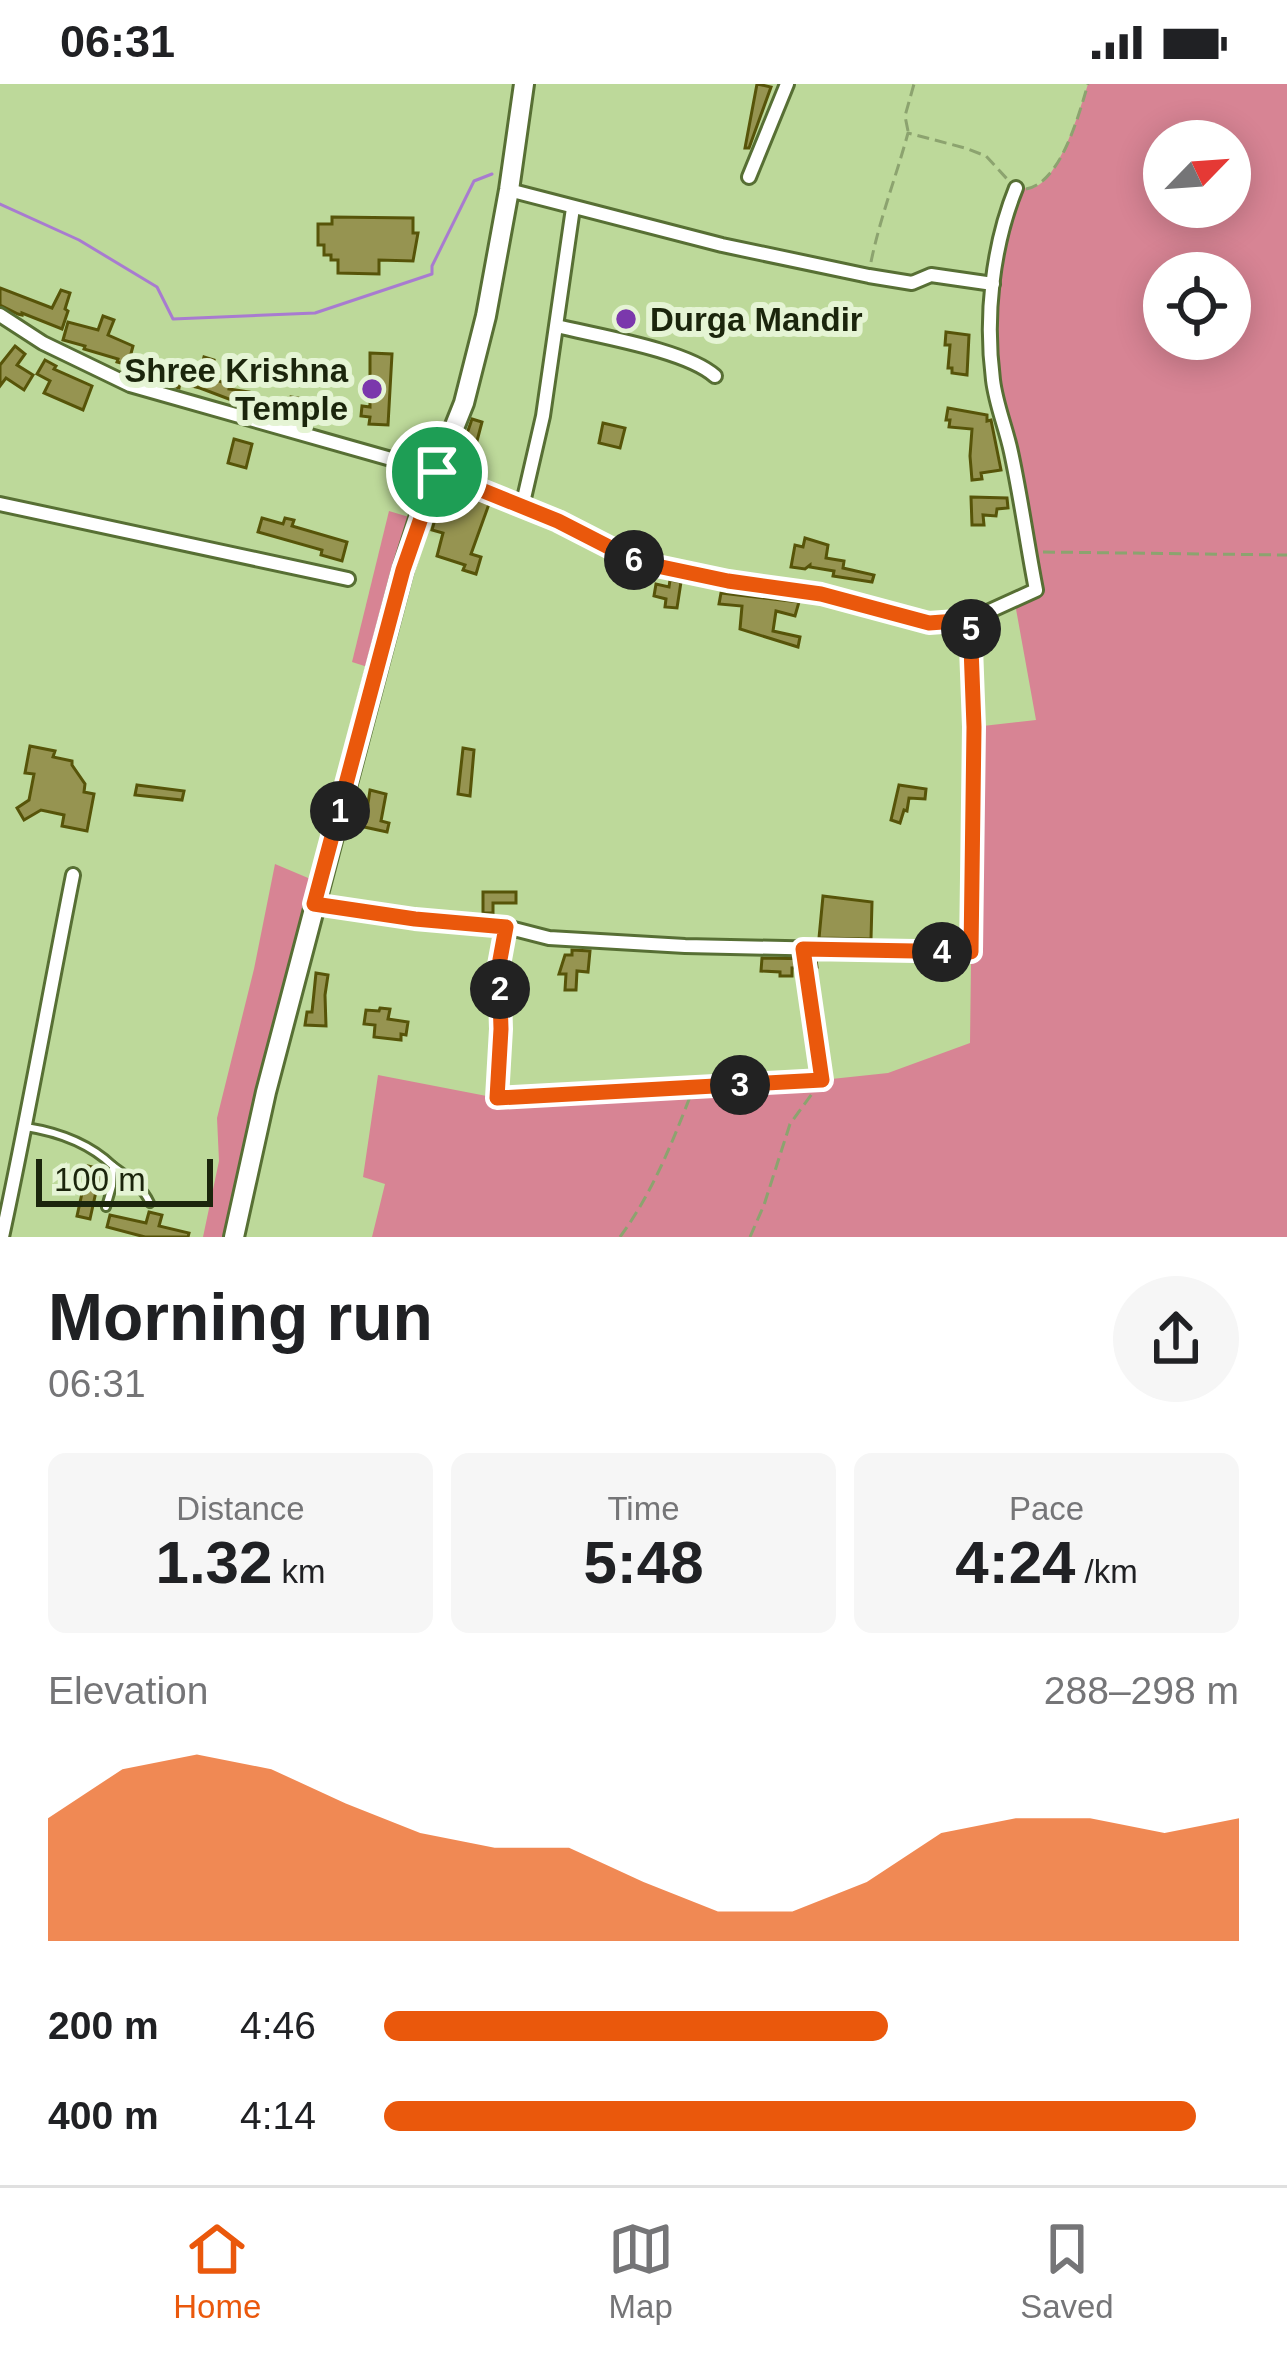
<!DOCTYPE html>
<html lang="en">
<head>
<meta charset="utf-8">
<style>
	:root { --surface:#fff; --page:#f6f6f6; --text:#202124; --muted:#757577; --line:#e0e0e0; --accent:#ea580c }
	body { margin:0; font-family:Arial,sans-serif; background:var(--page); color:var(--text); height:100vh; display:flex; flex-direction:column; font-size:45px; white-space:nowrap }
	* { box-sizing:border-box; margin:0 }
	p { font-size:39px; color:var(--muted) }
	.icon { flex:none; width:66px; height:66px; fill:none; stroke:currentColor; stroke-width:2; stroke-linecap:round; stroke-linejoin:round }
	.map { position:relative; height:1153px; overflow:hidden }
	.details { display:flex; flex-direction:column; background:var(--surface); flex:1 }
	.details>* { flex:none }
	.needle { width:78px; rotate:65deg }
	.controls { position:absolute; left:1143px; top:36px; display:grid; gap:24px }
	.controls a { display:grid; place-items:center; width:108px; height:108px; border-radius:50%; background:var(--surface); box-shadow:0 6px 30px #0003; font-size:60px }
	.scale { position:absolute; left:36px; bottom:30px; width:177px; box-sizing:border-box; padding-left:12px; border:6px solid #1b250c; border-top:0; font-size:33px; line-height:42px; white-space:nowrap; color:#1b250c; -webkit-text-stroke:9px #e5f4d4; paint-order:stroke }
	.pin { position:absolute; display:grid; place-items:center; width:102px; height:102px; color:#fff; margin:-51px; border:6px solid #fff; border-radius:50%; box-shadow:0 3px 12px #0007 }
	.km { position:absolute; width:60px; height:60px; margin:-30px; border-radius:50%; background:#222; color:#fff; font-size:33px; line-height:60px; text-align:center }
	.round { display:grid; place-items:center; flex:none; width:126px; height:126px; border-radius:63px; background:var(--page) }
	.headline { display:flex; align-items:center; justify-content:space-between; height:204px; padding:0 48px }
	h1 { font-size:66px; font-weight:700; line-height:90px }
	.metrics { display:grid; grid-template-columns:repeat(3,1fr); gap:18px; height:204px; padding:12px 48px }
	.metrics div { display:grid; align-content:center; border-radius:18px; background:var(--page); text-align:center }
	.metrics b { font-size:60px; font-weight:700 }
	.metrics small { font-size:33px; font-weight:400 }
	.metrics p { font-size:33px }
	.chart { height:336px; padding:24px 48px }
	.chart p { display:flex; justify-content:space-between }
	.chart svg { width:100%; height:216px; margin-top:12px; fill:var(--accent); opacity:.7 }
	ul { padding:0 48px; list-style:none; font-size:39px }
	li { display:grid; grid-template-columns:192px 144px 1fr; align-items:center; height:90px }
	li i { height:30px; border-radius:15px; background:var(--accent) }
	.status { display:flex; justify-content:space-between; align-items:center; height:84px; padding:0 60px; background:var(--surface); direction:ltr }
	.status svg { height:33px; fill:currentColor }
	.tabs { display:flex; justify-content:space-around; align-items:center; height:168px; border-top:3px solid var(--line); background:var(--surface); font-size:33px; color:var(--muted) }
	.tabs a { display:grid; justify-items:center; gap:6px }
	.tabs .current { color:var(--accent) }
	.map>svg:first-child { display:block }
</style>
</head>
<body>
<div class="status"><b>06:31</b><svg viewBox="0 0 49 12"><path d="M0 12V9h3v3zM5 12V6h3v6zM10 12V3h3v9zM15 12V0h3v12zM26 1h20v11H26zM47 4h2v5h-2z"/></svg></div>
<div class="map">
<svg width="1287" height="1153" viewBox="0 0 1287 1153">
	<rect width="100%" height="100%" fill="#bdd99a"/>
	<g fill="#d78494" fill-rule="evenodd">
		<path d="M1088 0H1287V1153H372L385 1100 363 1093 378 991 497 1014 822 996 888 989 970 959 974 643 1036 636 1014 514 1035 506 993 301V200L1016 104C1021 104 1030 105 1035 103 1060 93 1080 25 1088 0ZM1164 57H1230V123H1164ZM1164 189H1230V255H1164Z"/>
		<path d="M389 427 419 436 377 586 352 578Z"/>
		<path d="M275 780 320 799 234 1153H203L219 1077 217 1034 254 885Z"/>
	</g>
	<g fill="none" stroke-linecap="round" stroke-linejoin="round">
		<path stroke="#a87bd0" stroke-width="3" d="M0 120 79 156 157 203 173 235 315 229 432 190V182L474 97 492 90"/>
	</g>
	<g fill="#969451" stroke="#575409" stroke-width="3">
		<path d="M757 0 771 3 749 64H745Z"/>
		<path d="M332 133 413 134V149H418L413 177 379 176V190L338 189V176H331V171H324V161H318V140H332Z"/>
		<path d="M0 204 52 224 61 206 70 209 65 225 68 227 62 245 22 229V231L18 230 0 221Z"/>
		<path d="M103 232 114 236 108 251 133 262 128 281 117 278 118 275 84 265 85 262 63 256 68 238 98 246Z"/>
		<path d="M946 248 969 251 967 291 952 289V284H948L950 261H945Z"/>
		<path d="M15 262 25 270 17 281 33 291 24 306 6 294 0 302V281Z"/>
		<path d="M370 269 392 270 388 341 369 340 370 333 361 332 362 322 370 323Z"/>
		<path d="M204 273 214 276 210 295 230 300 229 305 249 308 247 322 200 304 180 299 179 304 168 301 174 282 191 288V285L200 288Z"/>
		<path d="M45 276 56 282 54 285 92 302 83 326 44 309 50 297 37 290Z"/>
		<path d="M291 313 343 321 341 334 301 326H294V330L277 327 279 317 290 319Z"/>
		<path d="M948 324 987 331V337L991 336 1001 386 981 389 982 395 972 396 970 372 972 345 949 343 950 336H946Z"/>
		<path d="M472 335 482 338 472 376 459 373Z"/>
		<path d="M603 339 625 344 620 364 599 359Z"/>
		<path d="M234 355 252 360 246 384 228 379Z"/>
		<path d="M452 406 489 420 471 470 481 473 476 490 463 486 465 481 437 472 443 449 432 446 435 435 433 434 440 415 448 418Z"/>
		<path d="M971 413 1007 414 1008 424 997 425 996 432 983 431 984 441H972Z"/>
		<path d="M262 434 283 440 285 434 294 436 292 442 347 458 342 477 321 471 322 466 258 448Z"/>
		<path d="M805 454 828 461 826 474 844 477 843 484 874 491 872 498 833 492 834 487 810 483V481L805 485 791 483 795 461 803 463Z"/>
		<path d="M670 496 681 498 677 524 665 523 666 515 654 512 656 500 669 503Z"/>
		<path d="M721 509 799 518 795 532 776 527 773 547 800 553 798 563 740 545 742 522 719 520Z"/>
		<path d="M30 662 55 667 53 673 72 677V681L85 700 84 708 94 710 87 747 62 742 64 731 41 726 24 736 17 724 29 716 34 690 25 689Z"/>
		<path d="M463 664 474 666 470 712 458 710Z"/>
		<path d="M137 701 184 707 182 716 135 711Z"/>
		<path d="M899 701 926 705 925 715 909 714 907 727 904 726 900 739 891 736Z"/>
		<path d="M370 706 386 710 381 737 389 739 387 748 355 741 357 731 366 733Z"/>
		<path d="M483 808H516V819H493V829H483Z"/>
		<path d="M823 812 872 818 871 855 819 854Z"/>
		<path d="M572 866 590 867 588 888 577 887 576 906H565L566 890H559L565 871H572Z"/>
		<path d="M762 874 816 875 817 883 792 884V892H780V888L761 887Z"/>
		<path d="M316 889 328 891 325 911 326 942 305 941 307 928H312Z"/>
		<path d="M380 924 390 925 388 935 408 938 406 951 401 950V956L374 953 375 941 364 940 366 926 379 927Z"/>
		<path d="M88 1082 101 1085 90 1135 77 1132Z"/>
		<path d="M149 1128 162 1131 159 1142 189 1149 188 1153H145L107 1143 110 1131 146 1139Z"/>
	</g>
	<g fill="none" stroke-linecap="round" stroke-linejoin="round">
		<defs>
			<g id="lane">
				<path d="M26 1043C58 1048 89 1059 113 1082L112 1102 106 1123"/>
				<path d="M113 1082C128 1093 142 1102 150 1119"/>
			</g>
			<g id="street">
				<path d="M749 93 787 0"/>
				<path d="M509 106 722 161 869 192 912 199 931 191 993 200"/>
				<path d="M0 231 43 259 130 301 437 388 558 437 638 478 728 497 821 510 930 539 970 536 1036 506C1027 460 1021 414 1011 368 1006 344 996 321 993 296 985 234 992 163 1016 104"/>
				<path d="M557 242C597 252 686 266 715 292"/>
				<path d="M0 420 348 495"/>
				<path d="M522 423 543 332 573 124"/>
				<path d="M315 820 415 835 506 843 549 854 685 862 971 868 974 643 970 536"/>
				<path d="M2 1153C28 1033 49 912 73 791"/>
			</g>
			<path id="secondary" d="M234 1153 266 1008 403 486 424 419 464 319 486 232 509 106 524 0"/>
		</defs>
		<use href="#lane" stroke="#576f34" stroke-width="12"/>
		<use href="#street" stroke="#576f34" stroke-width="18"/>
		<use href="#secondary" stroke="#576f34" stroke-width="24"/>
		<g stroke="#8ca36f" stroke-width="3" stroke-dasharray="12 6" stroke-linecap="butt">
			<path d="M908 47 905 32 914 0"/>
			<path d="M1026 105C1061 99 1079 30 1088 0"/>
			<path d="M871 178C880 134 896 93 908 49L965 64 986 72 1008 96"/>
			<path d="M1043 468 1287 471"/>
			<path d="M504 856 499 881 501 945 497 1014 822 996"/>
			<path d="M620 1153C653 1108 673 1057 693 1005"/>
			<path d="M750 1153 764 1121 790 1040 822 996 805 879"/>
		</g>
		<use href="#lane" stroke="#fff" stroke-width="6"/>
		<use href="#street" stroke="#fff" stroke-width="12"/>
		<use href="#secondary" stroke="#fff" stroke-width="18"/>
	</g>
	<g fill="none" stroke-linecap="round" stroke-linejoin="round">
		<defs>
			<path id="route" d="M437 388 558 437 638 478 728 497 821 510 929 539 970 536 974 643 971 868 803 865 822 996 497 1014 501 945 499 881 506 843 415 835 314 820 403 486Z"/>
		</defs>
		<use href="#route" stroke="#fff" stroke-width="24"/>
		<use href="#route" stroke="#ea580c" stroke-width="15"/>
	</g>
	<g fill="#7b38ac" stroke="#e5f4d4" stroke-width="4.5">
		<circle cx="626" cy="235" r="12"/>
		<circle cx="372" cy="305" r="12"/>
	</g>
	<g text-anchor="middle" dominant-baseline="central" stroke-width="12" stroke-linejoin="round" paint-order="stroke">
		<g font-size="33" font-weight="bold" fill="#1b250c" stroke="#e5f4d4" text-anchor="start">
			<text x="650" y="235">Durga Mandir</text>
			<text x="348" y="286" text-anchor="end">Shree Krishna<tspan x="348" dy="38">Temple</tspan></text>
		</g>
	</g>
</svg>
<div class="controls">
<a><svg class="needle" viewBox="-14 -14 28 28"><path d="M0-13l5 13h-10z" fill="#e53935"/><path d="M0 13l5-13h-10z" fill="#757577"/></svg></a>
<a><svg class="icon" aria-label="locate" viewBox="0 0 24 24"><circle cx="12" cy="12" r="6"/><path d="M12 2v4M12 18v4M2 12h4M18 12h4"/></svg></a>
</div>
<div class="scale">100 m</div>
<div class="pin" style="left:437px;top:388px;background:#1e9e55"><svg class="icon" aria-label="arrive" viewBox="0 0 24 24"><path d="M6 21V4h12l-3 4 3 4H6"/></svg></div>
<b class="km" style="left:340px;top:727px">1</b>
<b class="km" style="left:500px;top:905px">2</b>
<b class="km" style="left:740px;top:1001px">3</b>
<b class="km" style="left:942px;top:868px">4</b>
<b class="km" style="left:971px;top:545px">5</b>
<b class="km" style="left:634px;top:476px">6</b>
</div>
<section class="details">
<div class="headline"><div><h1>Morning run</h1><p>06:31</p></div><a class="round"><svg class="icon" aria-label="share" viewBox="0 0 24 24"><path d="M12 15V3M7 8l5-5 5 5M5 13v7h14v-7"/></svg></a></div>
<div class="metrics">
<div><p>Distance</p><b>1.32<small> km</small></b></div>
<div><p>Time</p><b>5:48</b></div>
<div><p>Pace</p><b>4:24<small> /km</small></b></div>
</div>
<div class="chart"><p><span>Elevation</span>288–298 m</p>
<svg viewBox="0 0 160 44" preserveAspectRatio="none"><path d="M0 44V19L10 9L20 6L30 9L40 16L50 22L60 25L70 25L80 32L90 38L100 38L110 32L120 22L130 19L140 19L150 22L160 19V44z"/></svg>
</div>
<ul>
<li><b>200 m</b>4:46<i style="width:59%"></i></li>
<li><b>400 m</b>4:14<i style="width:95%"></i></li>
</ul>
</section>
<nav class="tabs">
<a class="current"><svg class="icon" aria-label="home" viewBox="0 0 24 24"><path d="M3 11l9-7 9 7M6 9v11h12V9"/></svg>Home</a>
<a><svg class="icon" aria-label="map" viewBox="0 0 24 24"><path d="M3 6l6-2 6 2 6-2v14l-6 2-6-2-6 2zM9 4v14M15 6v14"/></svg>Map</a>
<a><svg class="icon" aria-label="saved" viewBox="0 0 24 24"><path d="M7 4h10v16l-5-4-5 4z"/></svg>Saved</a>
</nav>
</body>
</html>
